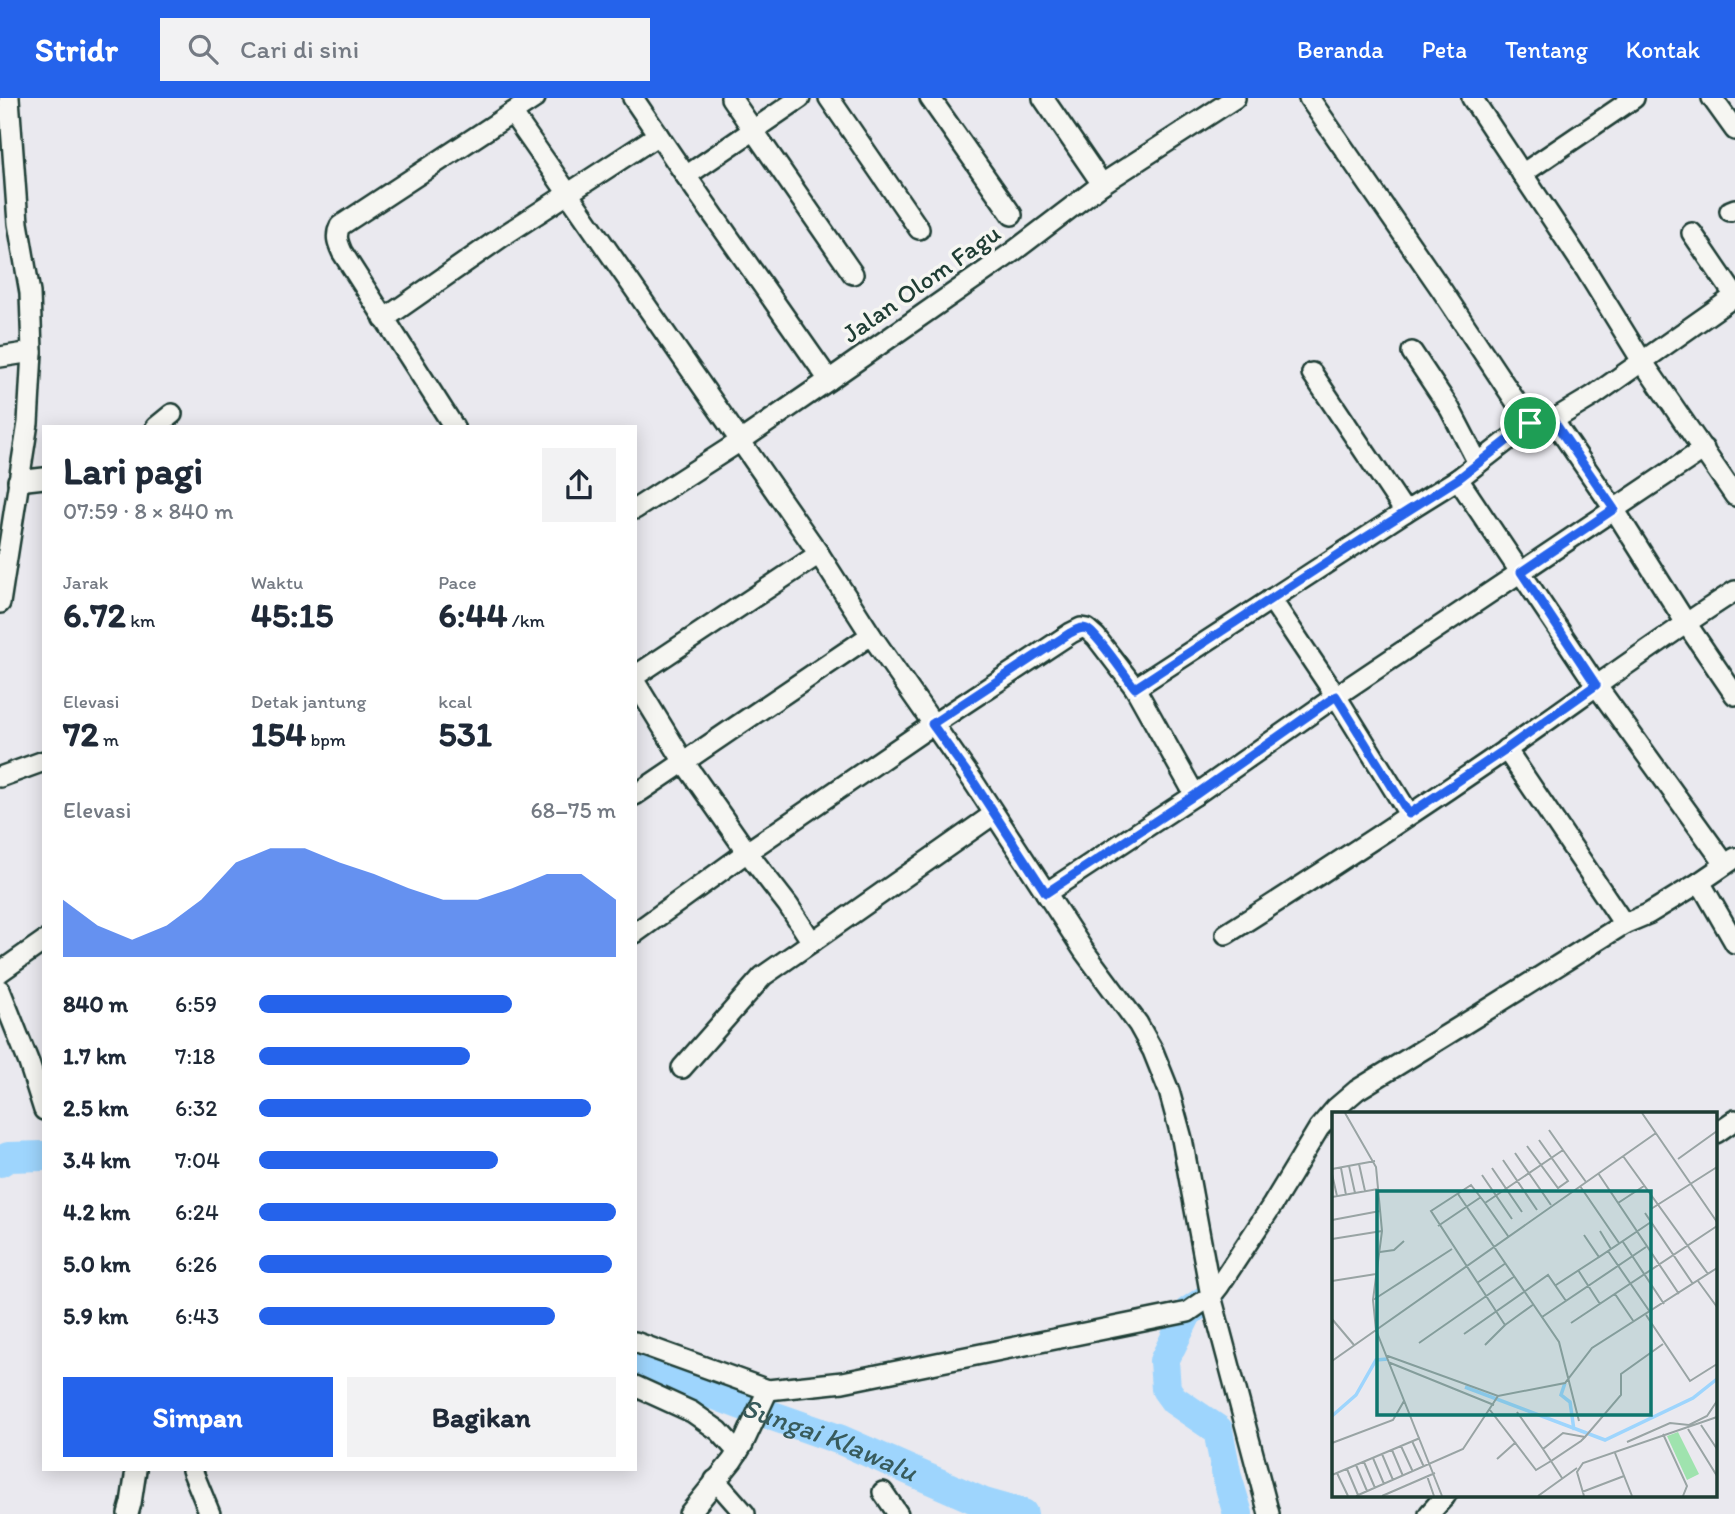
<!DOCTYPE html>
<html lang="id">
<head>
<meta charset="utf-8">
<style>
	:root { --surface:#fff; --page:#f2f2f3; --text:#1f2937; --muted:#747a83; --accent:#2563eb }
	body { margin:0; font-family:Itim,sans-serif; background:var(--page); color:var(--text); height:100vh; display:flex; flex-direction:column; font-size:26px; white-space:nowrap }
	* { box-sizing:border-box; margin:0 }
	p { font-size:23px; color:var(--muted) }
	.icon { flex:none; width:38px; height:38px; fill:none; stroke:currentColor; stroke-width:2; stroke-linecap:round; stroke-linejoin:round }
	.map { position:relative; flex:1; overflow:hidden }
	.side { position:absolute; left:42px; top:327px; width:595px; height:1046px; display:flex; flex-direction:column; background:var(--surface); border-radius:0px; box-shadow:0 4px 18px #0003 }
	.side>* { flex:none }
	.pin { position:absolute; display:grid; place-items:center; width:60px; height:60px; color:#fff; margin:-30px; border:4px solid #fff; border-radius:50%; box-shadow:0 2px 7px #0007 }
	.round { display:grid; place-items:center; flex:none; width:74px; height:74px; border-radius:0px; background:var(--page) }
	.headline { display:flex; align-items:center; justify-content:space-between; height:119px; padding:0 21px }
	h1 { font-size:38px; font-weight:700; line-height:52px }
	.stats { display:grid; grid-template-columns:repeat(3,1fr); gap:10px; height:119px; padding:7px 21px }
	.stats div { display:grid; align-content:center }
	.stats b { font-size:35px; font-weight:700 }
	.stats small { font-size:19px; font-weight:400 }
	.stats p { font-size:19px }
	.chart { height:196px; padding:14px 21px }
	.chart p { display:flex; justify-content:space-between }
	.chart svg { width:100%; height:126px; margin-top:7px; fill:var(--accent); opacity:.7 }
	.cta { display:flex; gap:14px; margin-top:auto; padding:14px 21px }
	.cta a { flex:1; height:80px; border-radius:0px; background:var(--accent); color:#fff; font-size:28px; font-weight:700; line-height:80px; text-align:center }
	.cta a+a { background:var(--page); color:var(--text) }
	ul { padding:0 21px; list-style:none; font-size:23px }
	li { display:grid; grid-template-columns:112px 84px 1fr; align-items:center; height:52px }
	li i { height:18px; border-radius:9px; background:var(--accent) }
	header { display:flex; align-items:center; gap:42px; box-sizing:border-box; height:98px; padding:0 35px; background:var(--accent); color:#fff }
	header strong { font-size:33px }
	nav { display:flex; gap:38px; margin-inline-start:auto; font-size:24px }
	.search { width:490px; height:63px; background:var(--page); display:flex; align-items:center; gap:18px; box-sizing:border-box; padding:0 24px; border-radius:0px; color:var(--muted); font-size:26px }
	.map>svg:first-child { display:block }
</style>
</head>
<body>
<header>
<strong>Stridr</strong>
<div class="search"><svg class="icon" aria-label="search" viewBox="0 0 24 24"><circle cx="10" cy="10" r="6"/><path d="M15 15l6 6"/></svg>Cari di sini</div>
<nav><a>Beranda</a><a>Peta</a><a>Tentang</a><a>Kontak</a></nav>
</header>
<div class="map">
<svg width="1735" height="1416" viewBox="0 0 1735 1416">
	<rect width="100%" height="100%" fill="#eae9ef"/>
	<filter id="ink" filterUnits="userSpaceOnUse"><feTurbulence type="fractalNoise" baseFrequency=".0143" numOctaves="2"/><feDisplacementMap in="SourceGraphic" scale="14" xChannelSelector="R" yChannelSelector="G"/><feConvolveMatrix kernelMatrix="1 2 1 2 8 2 1 2 1" color-interpolation-filters="sRGB"/></filter>
	<g filter="url(#ink)">
		<g fill="none" stroke-linecap="round" stroke-linejoin="round">
			<g stroke="#9ed5fd" stroke-width="30">
				<path d="M0 1064 8 1059 44 1058"/>
				<path d="M1210 1199 1188 1214 1164 1263 1166 1291 1174 1302 1218 1332 1227 1379 1238 1416"/>
				<path id="s1" d="M635 1267 747 1309 841 1342 984 1405 1023 1416"/>
			</g>
			<defs>
				<g id="minor">
					<path d="M633 0 686 78 800 0"/>
					<path d="M731 0 853 176"/>
					<path d="M829 0 919 131"/>
					<path d="M930 0 1012 117"/>
					<path d="M1043 0 1102 86"/>
					<path d="M1309 0 1441 191 1530 325"/>
					<path d="M1472 0 1586 172 1642 263 1735 398"/>
					<path d="M1712 0 1735 32"/>
					<path d="M512 15 819 456 871 537 973 683 1084 853 1138 926 1153 953 1169 993 1182 1041 1211 1198 1269 1416"/>
					<path d="M1522 76 1634 0"/>
					<path d="M686 78 829 282"/>
					<path d="M1730 113 1735 111"/>
					<path d="M1692 135 1735 198"/>
					<path d="M384 221 503 138 658 37"/>
					<path d="M1412 254 1450 311 1478 365"/>
					<path d="M0 259 32 254"/>
					<path d="M1312 275 1405 414 1458 381 1530 325 1553 322 1593 298 1735 198"/>
					<path d="M1553 322 1614 411 1686 525 1735 597"/>
					<path d="M156 329 172 316"/>
					<path d="M454 329 342 154C338 145 335 138 340 128L535 0"/>
					<path d="M1458 381 1596 587 1725 766"/>
					<path d="M18 383 44 380"/>
					<path d="M635 411 739 344 829 282 1014 153 1102 86 1235 0"/>
					<path d="M1271 501 1336 598 1409 716"/>
					<path d="M0 505 28 325 32 254 30 195 18 125 9 0"/>
					<path d="M635 578 819 456"/>
					<path d="M635 584 684 664 747 754 788 807 812 844 763 878 682 970"/>
					<path d="M1135 590 1405 414"/>
					<path d="M1506 651 1624 826"/>
					<path d="M0 679 44 663"/>
					<path d="M635 697 871 537"/>
					<path d="M1700 784 1735 845"/>
					<path d="M1046 795 1195 697 1336 598 1704 351"/>
					<path d="M635 835 747 754 932 627 1071 535 1081 530 1087 531 1096 539 1135 590 1195 697"/>
					<path d="M1226 836C1321 776 1414 715 1507 651 1583 598 1657 543 1735 493"/>
					<path d="M812 844 994 716"/>
					<path d="M0 874 44 843"/>
					<path d="M0 892 29 965 44 1012"/>
					<path d="M1716 1035 1735 1022"/>
					<path d="M635 1244 768 1292 843 1284 1188 1214 1211 1198 1219 1188 1273 1106 1319 1030 1336 1010 1357 992 1474 920 1624 826 1648 816 1700 784 1735 760"/>
					<path d="M635 1288 692 1314 719 1333 738 1354"/>
					<path d="M192 1372 210 1416"/>
					<path d="M715 1382 745 1416"/>
					<path d="M883 1394 898 1416"/>
					<path d="M128 1416 131 1405 136 1372"/>
					<path d="M689 1416 732 1363 743 1346 768 1292"/>
					<path d="M1429 1416 1446 1397"/>
				</g>
			</defs>
			<use href="#minor" stroke="#1f3d34" stroke-width="24"/>
			<use href="#minor" stroke="#f6f6f2" stroke-width="19"/>
		</g>
	</g>
	<g fill="none" stroke-linecap="round" stroke-linejoin="round" filter="url(#ink)">
		<defs>
			<path id="route" d="M1553 322 1614 411 1521 474 1596 587 1506 651 1409 716 1336 598 1195 697 1046 795 973 683 932 626 1070 535C1076 532 1081 528 1087 531 1097 536 1126 579 1135 590L1341 455 1458 381 1530 325Z"/>
		</defs>
		<use href="#route" stroke="#fff" stroke-width="14"/>
		<use href="#route" stroke="#2563eb" stroke-width="9"/>
	</g>
	<g text-anchor="middle" dominant-baseline="central" stroke-width="7" stroke-linejoin="round" paint-order="stroke">
		<g font-size="26" fill="#1f3d34" stroke="#f6f6f2">
			<text transform="translate(921 185) rotate(-35)">Jalan Olom Fagu</text>
		</g>
		<g font-size="28" font-style="italic" fill="#385b5c" stroke="#f6f6f2">
			<text stroke="none"><textPath href="#s1" startOffset="208">Sungai Klawalu</textPath></text>
		</g>
	</g>
	<g transform="translate(1332 1014)">
		<rect width="385" height="385" fill="#eae9ef"/>
		<path d="M346 320 367 362 355 368 335 324Z" fill="#9fe3ae"/>
		<path fill="none" stroke="#9ed5fd" stroke-width="3.5" d="M233 271 229 283 238 290 242 318M133 275 273 328 361 286 385 267M0 304 24 283 44 248 56 247"/>
		<path fill="none" stroke="#99a4a4" stroke-width="2" d="M13 1 44 55 50 119 41 188 44 218 110 384M310 1 385 110M217 18 231 38M195 34 226 76 236 69 207 28M183 41 219 93M291 44 376 162M346 47 385 19M171 48 205 98M27 52 33 79M17 54 23 81M9 56 14 83M160 56 190 100M0 57 43 49M266 61 347 182M0 62 5 84M150 63 180 107M248 74 287 131M126 82 227 230 247 309M0 85 46 77M153 91 176 124M286 91 312 74M319 97 385 55M313 101 361 172M0 108 48 99M106 114 149 85M268 119 279 137M252 123 267 145 319 110M0 127 50 119M291 130 332 192M276 139 318 200M48 140 62 138 72 129M246 158 268 192M0 169 44 162M366 169 385 195M145 171 174 151M224 173 267 145M283 182 302 210M41 188 120 137M314 203 358 269 385 252M210 205 314 135M0 207 22 233M239 211 385 114M173 213 202 192M132 222 216 163 234 189M87 231 183 164M153 233 173 213 99 99 139 73 153 91 231 38 254 70M53 243 166 284 233 271 260 236 385 156M0 249 324 21M56 250 162 293M158 298 204 358 219 349 230 366M185 300 211 337M369 313 385 337M356 317 385 364M331 322 355 374 351 384M253 325 231 321 211 337 219 349 249 329 253 325 289 283V262L331 232M80 329 92 355M295 330 338 311 357 313 375 304 385 289M0 331 61 308 72 289M69 334 81 360M60 338 71 364M283 341 300 384M50 342 61 368M41 346 52 372M165 347 184 330M32 350 43 376M24 353 35 379M15 357 26 383M5 361 16 384M0 363 88 326M95 364 102 384M250 380 292 364M24 384 131 337 166 284M50 384 103 361M206 384 245 356M252 384 245 360 251 351 385 305"/>
		<path fill="#0f766e" fill-opacity="0.15" stroke="#0f766e" stroke-width="3.5" d="M45 79H319V303H45Z"/>
		<rect width="385" height="385" fill="none" stroke="#1f3d34" stroke-width="3.5"/>
	</g>
</svg>
<div class="pin" style="left:1530px;top:325px;background:#1e9e55"><svg class="icon" aria-label="arrive" viewBox="0 0 24 24"><path d="M6 21V4h12l-3 4 3 4H6"/></svg></div>
<section class="side">
<div class="headline"><div><h1>Lari pagi</h1><p>07:59 · 8 × 840 m</p></div><a class="round"><svg class="icon" aria-label="share" viewBox="0 0 24 24"><path d="M12 15V3M7 8l5-5 5 5M5 13v7h14v-7"/></svg></a></div>
<div class="stats">
<div><p>Jarak</p><b>6.72<small> km</small></b></div>
<div><p>Waktu</p><b>45:15</b></div>
<div><p>Pace</p><b>6:44<small> /km</small></b></div>
</div>
<div class="stats">
<div><p>Elevasi</p><b>72<small> m</small></b></div>
<div><p>Detak jantung</p><b>154<small> bpm</small></b></div>
<div><p>kcal</p><b>531</b></div>
</div>
<div class="chart"><p><span>Elevasi</span>68–75 m</p>
<svg viewBox="0 0 160 44" preserveAspectRatio="none"><path d="M0 44V24L10 33L20 38L30 33L40 24L50 11L60 6L70 6L80 11L90 15L100 20L110 24L120 24L130 20L140 15L150 15L160 24V44z"/></svg>
</div>
<ul>
<li><b>840 m</b>6:59<i style="width:71%"></i></li>
<li><b>1.7 km</b>7:18<i style="width:59%"></i></li>
<li><b>2.5 km</b>6:32<i style="width:93%"></i></li>
<li><b>3.4 km</b>7:04<i style="width:67%"></i></li>
<li><b>4.2 km</b>6:24<i style="width:100%"></i></li>
<li><b>5.0 km</b>6:26<i style="width:99%"></i></li>
<li><b>5.9 km</b>6:43<i style="width:83%"></i></li>
</ul>
<div class="cta"><a>Simpan</a><a>Bagikan</a></div>
</section>
</div>
</body>
</html>
